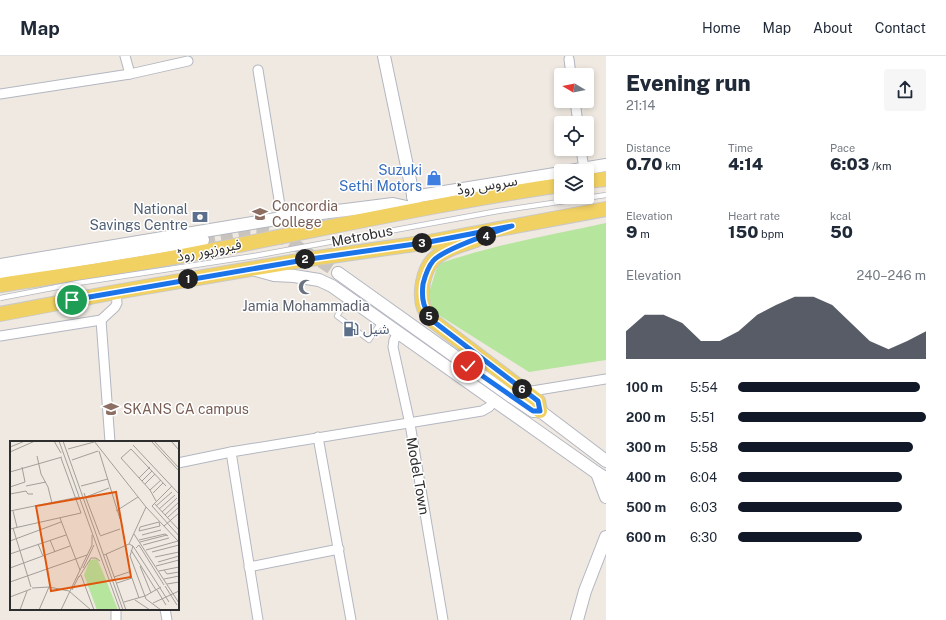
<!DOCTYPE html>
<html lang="en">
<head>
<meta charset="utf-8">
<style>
	:root { --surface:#fff; --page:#f6f6f7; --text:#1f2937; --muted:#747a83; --line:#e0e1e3; --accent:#111827 }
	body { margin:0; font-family:"Public Sans","Noto Sans Arabic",sans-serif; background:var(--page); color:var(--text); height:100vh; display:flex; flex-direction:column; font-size:15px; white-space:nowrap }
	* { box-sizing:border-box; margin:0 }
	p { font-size:13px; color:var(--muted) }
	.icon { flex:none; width:22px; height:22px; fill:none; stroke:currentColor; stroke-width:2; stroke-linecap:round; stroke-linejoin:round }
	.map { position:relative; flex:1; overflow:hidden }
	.details { display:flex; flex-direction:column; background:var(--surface); width:340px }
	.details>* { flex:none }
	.needle { width:26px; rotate:280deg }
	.controls { position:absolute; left:554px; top:12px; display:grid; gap:8px }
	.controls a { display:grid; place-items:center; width:40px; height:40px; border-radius:4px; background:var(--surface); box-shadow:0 2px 6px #0003; font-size:20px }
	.pin { position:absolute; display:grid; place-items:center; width:34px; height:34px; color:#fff; margin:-17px; border:2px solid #fff; border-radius:50%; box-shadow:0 1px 4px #0007 }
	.km { position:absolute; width:20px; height:20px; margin:-10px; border-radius:50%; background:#222; color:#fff; font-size:11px; line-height:20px; text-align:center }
	.round { display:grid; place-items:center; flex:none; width:42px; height:42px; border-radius:4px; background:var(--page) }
	.overview { display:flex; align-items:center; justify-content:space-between; height:68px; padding:0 20px }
	h1 { font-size:22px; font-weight:800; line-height:30px }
	.figures { display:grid; grid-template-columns:repeat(3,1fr); gap:6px; height:68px; padding:4px 20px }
	.figures div { display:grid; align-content:center }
	.figures b { font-size:17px; font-weight:800 }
	.figures small { font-size:11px; font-weight:400 }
	.figures p { font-size:11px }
	.chart { height:112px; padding:8px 20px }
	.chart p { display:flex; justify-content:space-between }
	.chart svg { width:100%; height:72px; margin-top:4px; fill:var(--accent); opacity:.7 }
	ul { padding:0 20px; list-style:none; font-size:13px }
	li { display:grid; grid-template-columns:64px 48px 1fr; align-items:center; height:30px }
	li i { height:10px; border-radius:5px; background:var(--accent) }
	header { display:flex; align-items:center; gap:24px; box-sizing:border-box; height:56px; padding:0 20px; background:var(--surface); border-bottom:1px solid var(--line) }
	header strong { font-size:19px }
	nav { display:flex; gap:22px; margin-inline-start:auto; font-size:14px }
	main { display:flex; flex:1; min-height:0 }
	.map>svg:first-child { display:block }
</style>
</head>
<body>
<header>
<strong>Map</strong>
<nav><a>Home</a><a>Map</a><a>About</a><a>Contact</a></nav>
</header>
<main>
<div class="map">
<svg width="606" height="564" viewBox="0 0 606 564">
	<rect width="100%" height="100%" fill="#efe9e1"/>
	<path fill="#b6e59e" d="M606 167V304L529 316 437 258 427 243 438 208C493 189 550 179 606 167Z"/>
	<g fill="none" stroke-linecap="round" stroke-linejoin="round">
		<path stroke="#c8c4bd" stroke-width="12" stroke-dasharray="12 6" stroke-linecap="butt" d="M203 184C223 181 246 174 267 177 287 180 320 206 338 217"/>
		<defs>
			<path id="lane" d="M349 242 337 260 369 284 381 266"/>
			<g id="street">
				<path d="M125 0 130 18"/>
				<path d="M569 3 571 19"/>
				<path d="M258 14 282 162"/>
				<path d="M0 38 130 18 188 5"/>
				<path d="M575 45 578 67"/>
				<path d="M581 93 584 113"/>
				<path d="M101 264 110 386"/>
				<path d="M398 277 394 284 393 291 410 368 443 564"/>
				<path d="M0 280 101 264 115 251 117 247 116 236"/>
				<path d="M526 336 606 323"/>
				<path d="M318 381 351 564"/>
				<path d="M231 396 258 564"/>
				<path d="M178 407 231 396 482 355 489 351 495 344"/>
				<path d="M249 511 339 493"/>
				<path d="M116 553V564"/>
				<path d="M165 553 167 564"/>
			</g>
			<g id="secondary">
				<path d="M570 115 606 109"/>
				<path d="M413 141 561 117"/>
				<path d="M0 209 282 162 393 148 416 153 384 0"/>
				<path d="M252 213 274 219 294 220 319 224 332 230 597 417 606 422"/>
				<path d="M338 217 512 341 533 355H540L606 405"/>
				<path d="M0 221 68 206 203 184"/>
				<path d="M597 417 606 441"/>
				<path d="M577 564 585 535 606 481"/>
			</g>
			<g id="primary">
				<path d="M587 125 606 123"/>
				<path d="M476 184C462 189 444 193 433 204 423 215 419 238 424 252 426 257 430 261 433 265L538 345 540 355"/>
				<path d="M0 229C66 219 132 210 197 197 319 174 439 147 561 129"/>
				<path d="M0 258 116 236 250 213 310 203 429 186 606 153"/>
			</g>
		</defs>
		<use href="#lane" stroke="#b4b7c1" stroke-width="6"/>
		<use href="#street" stroke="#b4b7c1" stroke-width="11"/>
		<use href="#secondary" stroke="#b4b7c1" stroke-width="14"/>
		<use href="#primary" stroke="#c9c9c9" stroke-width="16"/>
		<use href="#lane" stroke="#fff" stroke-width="4.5"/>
		<use href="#street" stroke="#fff" stroke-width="9"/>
		<use href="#secondary" stroke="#fff" stroke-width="12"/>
		<use href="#primary" stroke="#f2d163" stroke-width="14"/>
		<defs>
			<path id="lane-bridge" d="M0 242 78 227 254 200 498 155 606 139"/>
		</defs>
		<use href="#lane-bridge" stroke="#b4b7c1" stroke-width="6" stroke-linecap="butt"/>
		<use href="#lane-bridge" stroke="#fff" stroke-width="4.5"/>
	</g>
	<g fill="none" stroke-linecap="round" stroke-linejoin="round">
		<defs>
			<path id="route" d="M72 244 310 203 429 186 512 170C495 176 443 193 433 205 428 211 425 220 423 228 421 245 424 252 433 265L538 345 540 355H533L468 310"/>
		</defs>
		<use href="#route" stroke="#fff" stroke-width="8"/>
		<use href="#route" stroke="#1a73e8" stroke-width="5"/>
	</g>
	<defs>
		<symbol id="shop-bare" viewBox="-9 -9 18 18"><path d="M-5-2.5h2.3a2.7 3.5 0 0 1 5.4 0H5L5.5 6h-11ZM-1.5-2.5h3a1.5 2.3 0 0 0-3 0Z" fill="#3f7fe0" stroke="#fff" stroke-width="2.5" paint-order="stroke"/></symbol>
		<symbol id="university-bare" viewBox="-9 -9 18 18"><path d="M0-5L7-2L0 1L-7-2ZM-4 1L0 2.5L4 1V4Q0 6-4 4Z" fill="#8d6e63" stroke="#fff" stroke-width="2.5" paint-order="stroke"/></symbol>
		<symbol id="bank-bare" viewBox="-9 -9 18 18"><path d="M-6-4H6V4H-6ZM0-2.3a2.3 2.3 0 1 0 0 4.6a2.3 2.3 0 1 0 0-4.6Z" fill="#5c6f8a" stroke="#fff" stroke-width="2.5" paint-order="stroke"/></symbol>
		<symbol id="mosque-bare" viewBox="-9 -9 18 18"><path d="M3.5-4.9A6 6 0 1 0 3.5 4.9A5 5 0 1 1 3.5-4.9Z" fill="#6b7280" stroke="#fff" stroke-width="2.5" paint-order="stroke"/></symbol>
		<symbol id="fuel-bare" viewBox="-9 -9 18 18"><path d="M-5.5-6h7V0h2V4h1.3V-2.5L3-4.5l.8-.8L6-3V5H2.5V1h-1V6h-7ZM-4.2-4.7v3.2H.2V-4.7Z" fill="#5c6f8a" stroke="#fff" stroke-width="2.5" paint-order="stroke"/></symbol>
		<symbol id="school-bare" viewBox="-9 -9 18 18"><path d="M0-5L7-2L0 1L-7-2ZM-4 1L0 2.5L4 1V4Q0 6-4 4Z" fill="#8d6e63" stroke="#fff" stroke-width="2.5" paint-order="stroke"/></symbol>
	</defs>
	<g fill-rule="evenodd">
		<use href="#shop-bare" x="423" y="111" width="22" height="22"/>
		<use href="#university-bare" x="249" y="147" width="22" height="22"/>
		<use href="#bank-bare" x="189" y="150" width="22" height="22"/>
		<use href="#mosque-bare" x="295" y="220" width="22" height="22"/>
		<use href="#fuel-bare" x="340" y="262" width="22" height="22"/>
		<use href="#school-bare" x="100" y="342" width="22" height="22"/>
	</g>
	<g text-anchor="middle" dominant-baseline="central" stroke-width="3" stroke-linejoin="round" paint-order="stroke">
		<g font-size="14" fill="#366cbe" stroke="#fff" text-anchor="end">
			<text x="422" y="114">Suzuki<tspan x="422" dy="16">Sethi Motors</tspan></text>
		</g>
		<g font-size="14" fill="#2e2e2e" stroke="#fff">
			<text transform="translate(487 129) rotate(-9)">سروس روڈ</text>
			<text transform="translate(362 180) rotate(-11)">Metrobus</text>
			<text transform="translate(209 194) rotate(-11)">فیروزپور روڈ</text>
			<text transform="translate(418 420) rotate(80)">Model Town</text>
		</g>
		<g font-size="14" fill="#785e54" stroke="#fff" text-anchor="start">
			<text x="272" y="150">Concordia<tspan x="272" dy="16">College</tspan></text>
			<text x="123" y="353">SKANS CA campus</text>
		</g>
		<g font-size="14" fill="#4e5e75" stroke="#fff" text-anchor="end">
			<text x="188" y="153">National<tspan x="188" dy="16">Savings Centre</tspan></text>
			<text x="363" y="273" text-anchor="start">شیل</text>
		</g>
		<g font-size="14" fill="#5b616d" stroke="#fff">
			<text x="306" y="250">Jamia Mohammadia</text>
		</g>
	</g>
	<g transform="translate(10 385)">
		<rect width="169" height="169" fill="#efe9e1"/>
		<path d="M87 118 92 129 108 169H87L74 134 80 119Z" fill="#b6e59e"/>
		<path fill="none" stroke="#a29e99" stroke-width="1" d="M44 0 51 12M49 0 110 169M53 0 113 169M84 0 136 66 169 101M141 0 169 30M144 0 169 27M161 0 169 9M123 4 169 53M0 6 15 0M58 8 84 1M89 10 110 78M0 11 25 0M27 15 31 33 38 46 42 62M51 17 71 72M62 19 88 10M0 31 52 16M129 37 140 26M132 40 142 30M135 43 145 33M16 45 36 41M71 45 98 38M162 45 142 65 169 95M0 46 15 41 12 26M140 49 151 39M74 52 90 94M143 52 153 42M0 53 16 50 18 53H23M76 56 99 47M146 60 140 49 111 17 121 8 156 45M144 62 169 89M146 65 162 51M149 68 165 54M0 70 69 56M3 70 7 86M106 70 128 56M152 71 167 57M155 74 169 61M50 77 70 129M157 77 169 66M149 81 150 85 129 90 130 86ZM154 85 169 72M3 87 21 146M0 88 71 72M124 93 169 162M132 94 151 89M90 95 110 88M40 99 45 111M129 99 155 93 158 95M0 100 51 81M130 101 157 94M28 103 33 115M119 103 123 105 120 115 136 158 151 169M133 104 159 97M123 105 159 161M126 107 129 104 154 144M121 109 146 149M136 109 168 100M142 111 169 104M0 113 56 94M96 113 116 169M94 114 119 103 136 66M145 116 169 111M148 121 169 115M130 125 141 152M146 125 169 119M0 127 60 105M73 127 84 104M154 129 157 133 169 131M149 130 169 126M71 134 84 169M69 136 81 117H86L90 120M104 136 119 131M154 138 169 135M0 141 77 114M107 142 122 137 129 157M157 143 169 141M155 145 167 164M22 147 39 146 59 150 81 169M62 149 69 135M147 149 156 164M60 150 82 104V94M0 156 21 148M125 159 140 169M114 161 135 155 151 146M143 162 169 150M10 169 17 150M29 169 39 146M51 169 60 150"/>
		<path fill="#df570e" fill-opacity="0.15" stroke="#df570e" stroke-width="2" d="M106 51 121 136 41 150 26 65Z"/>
		<rect width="169" height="169" fill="none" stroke="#2e2e2e" stroke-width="2"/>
	</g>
</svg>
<div class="controls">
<a><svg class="needle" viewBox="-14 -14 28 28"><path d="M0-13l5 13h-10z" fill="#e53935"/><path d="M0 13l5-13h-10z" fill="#747a83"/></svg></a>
<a><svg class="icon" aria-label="locate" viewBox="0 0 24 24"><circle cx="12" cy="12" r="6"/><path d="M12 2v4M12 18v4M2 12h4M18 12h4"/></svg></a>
<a><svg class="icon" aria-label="layers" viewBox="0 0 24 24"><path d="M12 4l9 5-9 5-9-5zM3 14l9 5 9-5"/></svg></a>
</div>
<div class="pin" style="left:72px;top:244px;background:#1e9e55"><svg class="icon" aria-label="arrive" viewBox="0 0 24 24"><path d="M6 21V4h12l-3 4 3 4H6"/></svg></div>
<div class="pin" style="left:468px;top:310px;background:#d93025"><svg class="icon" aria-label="check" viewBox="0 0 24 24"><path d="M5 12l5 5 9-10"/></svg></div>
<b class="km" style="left:188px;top:223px">1</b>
<b class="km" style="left:305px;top:203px">2</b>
<b class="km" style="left:422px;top:187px">3</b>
<b class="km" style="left:486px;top:180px">4</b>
<b class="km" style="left:429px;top:260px">5</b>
<b class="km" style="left:522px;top:333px">6</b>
</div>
<section class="details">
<div class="overview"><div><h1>Evening run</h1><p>21:14</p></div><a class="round"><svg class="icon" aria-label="share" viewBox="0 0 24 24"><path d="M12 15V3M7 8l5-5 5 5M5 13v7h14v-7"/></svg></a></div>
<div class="figures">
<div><p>Distance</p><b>0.70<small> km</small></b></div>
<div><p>Time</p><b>4:14</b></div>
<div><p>Pace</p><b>6:03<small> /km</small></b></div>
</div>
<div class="figures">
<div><p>Elevation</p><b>9<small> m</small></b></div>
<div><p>Heart rate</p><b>150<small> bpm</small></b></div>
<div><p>kcal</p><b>50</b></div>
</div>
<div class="chart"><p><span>Elevation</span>240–246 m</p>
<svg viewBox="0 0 160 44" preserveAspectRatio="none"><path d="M0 44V27L10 17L20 17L30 22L40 33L50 33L60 27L70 17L80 11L90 6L100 6L110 11L120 22L130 33L140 38L150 33L160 27V44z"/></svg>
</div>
<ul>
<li><b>100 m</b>5:54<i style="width:97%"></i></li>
<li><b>200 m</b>5:51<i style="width:100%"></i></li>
<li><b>300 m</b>5:58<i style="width:93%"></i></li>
<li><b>400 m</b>6:04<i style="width:87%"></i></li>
<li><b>500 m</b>6:03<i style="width:87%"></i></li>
<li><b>600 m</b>6:30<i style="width:66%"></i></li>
</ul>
</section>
</main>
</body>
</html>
